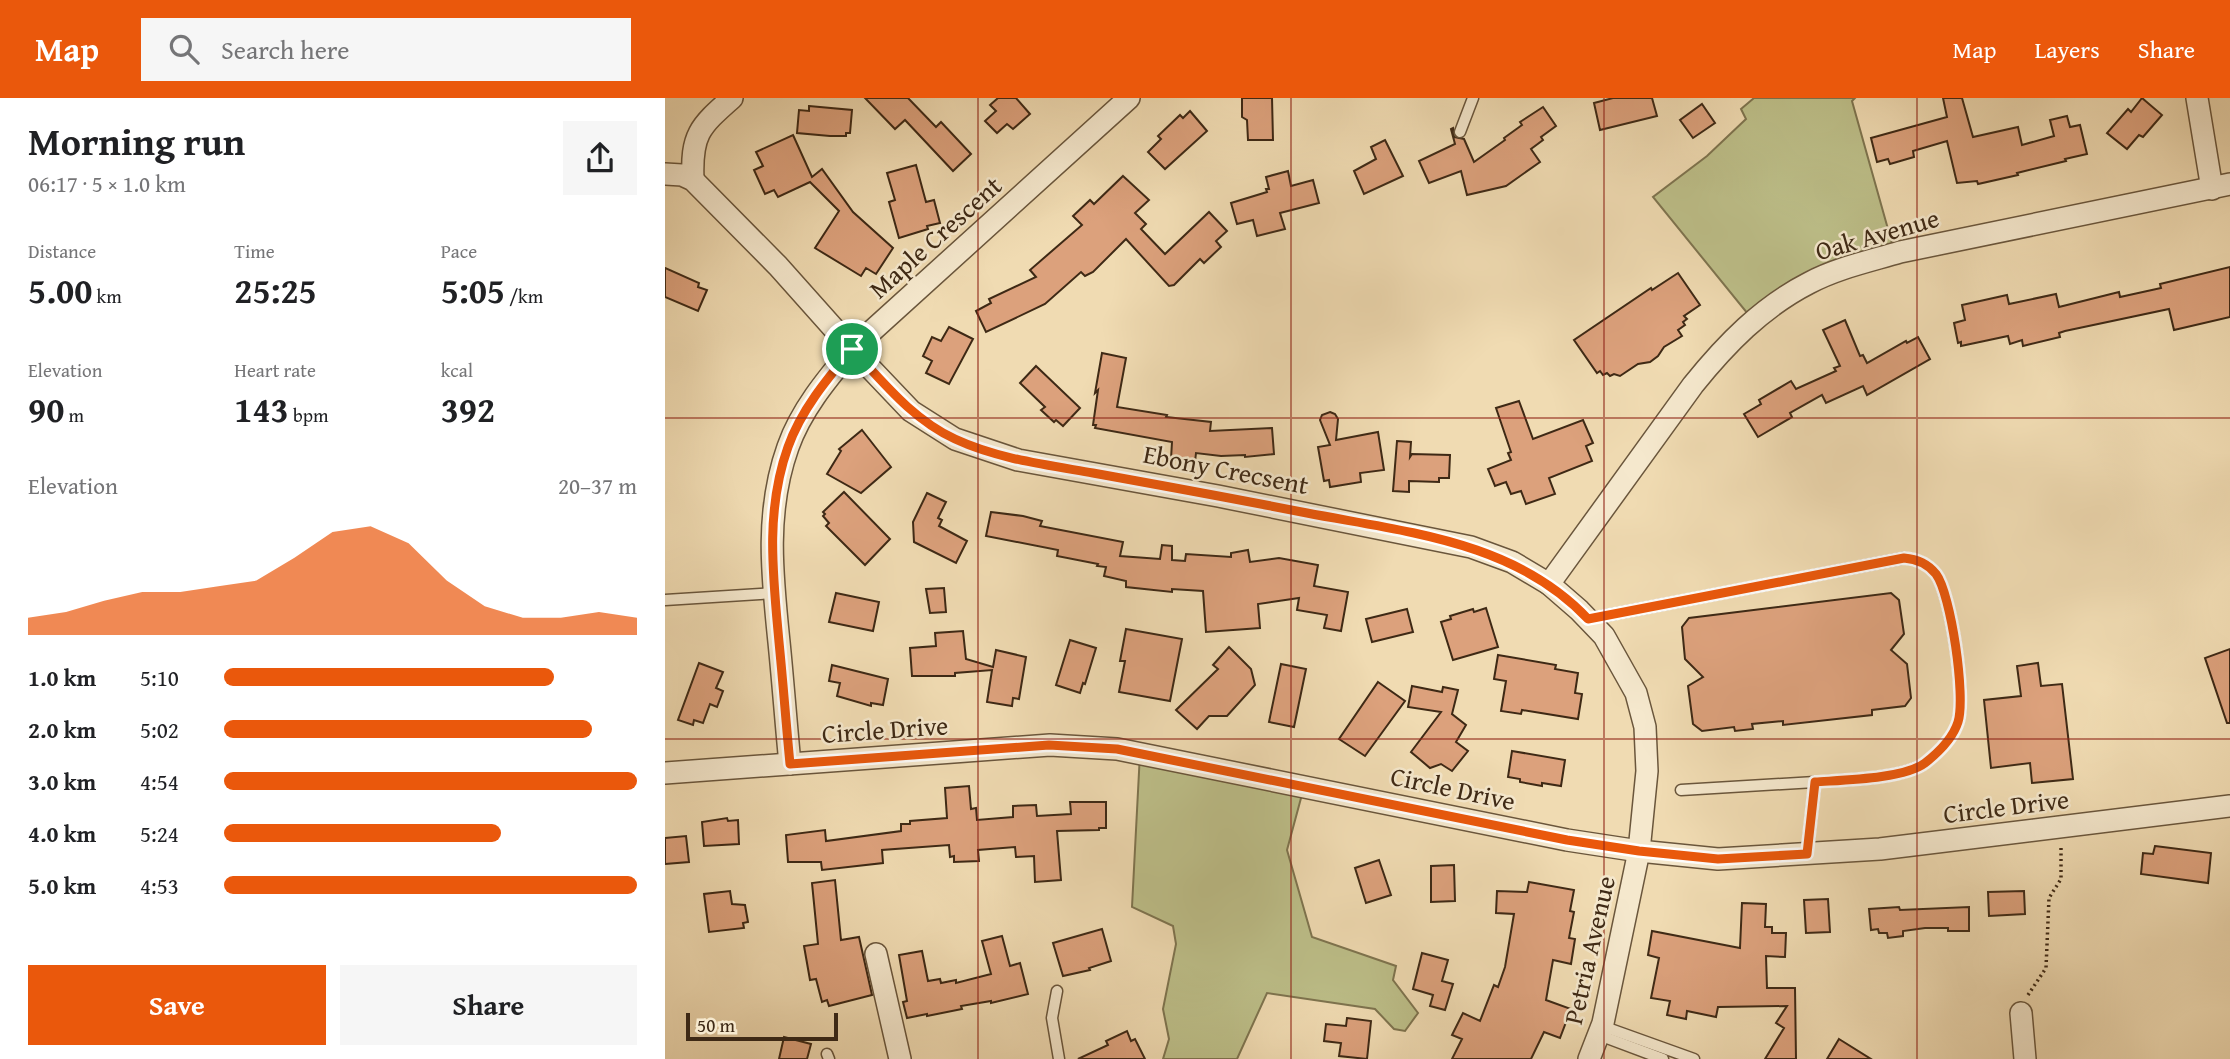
<!DOCTYPE html>
<html lang="en">
<head>
<meta charset="utf-8">
<style>
	:root { --surface:#fff; --page:#f6f6f6; --text:#202124; --muted:#757577; --accent:#ea580c }
	body { margin:0; font-family:"Gentium Book Plus",serif; background:var(--page); color:var(--text); height:100vh; display:flex; flex-direction:column; font-size:26px; white-space:nowrap }
	* { box-sizing:border-box; margin:0 }
	p { font-size:23px; color:var(--muted) }
	.icon { flex:none; width:38px; height:38px; fill:none; stroke:currentColor; stroke-width:2; stroke-linecap:round; stroke-linejoin:round }
	.map { position:relative; flex:1; overflow:hidden }
	.sheet { display:flex; flex-direction:column; background:var(--surface); width:665px }
	.sheet>* { flex:none }
	.scale { position:absolute; left:21px; bottom:18px; width:152px; box-sizing:border-box; padding-left:7px; border:4px solid #3e2915; border-top:0; font-size:19px; line-height:24px; white-space:nowrap; color:#3e2915; -webkit-text-stroke:5px #f5e8cd; paint-order:stroke }
	.pin { position:absolute; display:grid; place-items:center; width:60px; height:60px; color:#fff; margin:-30px; border:4px solid #fff; border-radius:50%; box-shadow:0 2px 7px #0007 }
	.round { display:grid; place-items:center; flex:none; width:74px; height:74px; border-radius:0px; background:var(--page) }
	.headline { display:flex; align-items:center; justify-content:space-between; height:119px; padding:0 28px }
	h1 { font-size:38px; font-weight:800; line-height:52px }
	.figures { display:grid; grid-template-columns:repeat(3,1fr); gap:10px; height:119px; padding:7px 28px }
	.figures div { display:grid; align-content:center }
	.figures b { font-size:35px; font-weight:800 }
	.figures small { font-size:19px; font-weight:400 }
	.figures p { font-size:19px }
	.chart { height:196px; padding:14px 28px }
	.chart p { display:flex; justify-content:space-between }
	.chart svg { width:100%; height:126px; margin-top:7px; fill:var(--accent); opacity:.7 }
	.action { display:flex; gap:14px; margin-top:auto; padding:14px 28px }
	.action a { flex:1; height:80px; border-radius:0px; background:var(--accent); color:#fff; font-size:28px; font-weight:800; line-height:80px; text-align:center }
	.action a+a { background:var(--page); color:var(--text) }
	ul { padding:0 28px; list-style:none; font-size:23px }
	li { display:grid; grid-template-columns:112px 84px 1fr; align-items:center; height:52px }
	li i { height:18px; border-radius:9px; background:var(--accent) }
	header { display:flex; align-items:center; gap:42px; box-sizing:border-box; height:98px; padding:0 35px; background:var(--accent); color:#fff }
	header strong { font-size:33px }
	nav { display:flex; gap:38px; margin-inline-start:auto; font-size:24px }
	.search { width:490px; height:63px; background:var(--page); display:flex; align-items:center; gap:18px; box-sizing:border-box; padding:0 24px; border-radius:0px; color:var(--muted); font-size:26px }
	main { display:flex; flex:1; min-height:0 }
	.map>svg:first-child { display:block }
</style>
</head>
<body>
<header>
<strong>Map</strong>
<div class="search"><svg class="icon" aria-label="search" viewBox="0 0 24 24"><circle cx="10" cy="10" r="6"/><path d="M15 15l6 6"/></svg>Search here</div>
<nav><a>Map</a><a>Layers</a><a>Share</a></nav>
</header>
<main>
<section class="sheet">
<div class="headline"><div><h1>Morning run</h1><p>06:17 · 5 × 1.0 km</p></div><a class="round"><svg class="icon" aria-label="share" viewBox="0 0 24 24"><path d="M12 15V3M7 8l5-5 5 5M5 13v7h14v-7"/></svg></a></div>
<div class="figures">
<div><p>Distance</p><b>5.00<small> km</small></b></div>
<div><p>Time</p><b>25:25</b></div>
<div><p>Pace</p><b>5:05<small> /km</small></b></div>
</div>
<div class="figures">
<div><p>Elevation</p><b>90<small> m</small></b></div>
<div><p>Heart rate</p><b>143<small> bpm</small></b></div>
<div><p>kcal</p><b>392</b></div>
</div>
<div class="chart"><p><span>Elevation</span>20–37 m</p>
<svg viewBox="0 0 160 44" preserveAspectRatio="none"><path d="M0 44V38L10 36L20 32L30 29L40 29L50 27L60 25L70 17L80 8L90 6L100 12L110 25L120 34L130 38L140 38L150 36L160 38V44z"/></svg>
</div>
<ul>
<li><b>1.0 km</b>5:10<i style="width:80%"></i></li>
<li><b>2.0 km</b>5:02<i style="width:89%"></i></li>
<li><b>3.0 km</b>4:54<i style="width:100%"></i></li>
<li><b>4.0 km</b>5:24<i style="width:67%"></i></li>
<li><b>5.0 km</b>4:53<i style="width:100%"></i></li>
</ul>
<div class="action"><a>Save</a><a>Share</a></div>
</section>
<div class="map">
<svg width="1565" height="961" viewBox="0 0 1565 961">
	<rect width="100%" height="100%" fill="#f0dbb2"/>
	<filter id="stains"><feTurbulence type="fractalNoise" baseFrequency=".00286" numOctaves="4"/><feColorMatrix values="0 0 0 0 .2 0 0 0 0 .09 0 0 0 0 .02 0 0 0 .5 -.17"/></filter>
	<radialGradient id="worn" r=".72"><stop offset=".6" stop-color="#630" stop-opacity="0"/><stop offset="1" stop-color="#630" stop-opacity=".3"/></radialGradient>
	<g fill="#bdbf89" stroke="#7e744f" stroke-width="2">
		<path d="M1089 0H1190L1187 3 1230 156 1087 221 988 99 1042 58 1081 21 1076 11Z"/>
		<path d="M475 655 639 689 622 752 647 839 731 868 728 882 753 915 740 933 729 931 710 911 602 895 572 961H498L504 941 498 911 511 846 508 828 467 809Z"/>
	</g>
	<g fill="#dca17c" stroke="#3e2915" stroke-width="2">
		<path d="M200 0H243L271 29 276 24 306 56 288 73 240 22 230 31Z"/>
		<path d="M333 0H351L365 16 348 31 342 26 332 35 320 23 331 13 325 7Z"/>
		<path d="M577 0H607L608 42H583L582 22 577 19Z"/>
		<path d="M948 0H987L992 18 935 32 929 5Z"/>
		<path d="M1278 0H1297L1308 39 1353 29 1357 47 1389 38 1385 22 1402 18 1405 29 1415 27 1422 56 1400 61 1401 63 1352 75 1353 77 1313 86 1312 83 1292 85 1282 43 1248 53 1249 59 1225 66 1223 61 1212 64 1206 40 1282 19Z"/>
		<path d="M1477 0 1497 17 1478 39 1474 37 1462 51 1442 35 1463 11 1466 14Z"/>
		<path d="M1037 6 1050 25 1028 40 1015 22Z"/>
		<path d="M144 8 187 12 185 35H181V38H165L132 35 134 12 144 13Z"/>
		<path d="M878 9 891 28 876 39 878 42 866 51 875 64 841 88 802 97 796 73 764 85 754 63 790 46 786 31 788 30 789 39 799 41 809 64 840 42 839 40 857 27 855 24Z"/>
		<path d="M525 13 542 33 500 71 483 54 496 41 493 38 515 17 518 20Z"/>
		<path d="M128 37 147 79 157 71 188 114 228 150 211 176 201 170 196 178 150 150 174 113 145 84 113 99 109 92 100 96 89 72 98 68 91 54Z"/>
		<path d="M720 42 738 78 699 96 689 73 711 61 706 49Z"/>
		<path d="M251 67 261 104 269 102 275 125 262 128 263 131 234 140 224 104 230 102 222 75Z"/>
		<path d="M623 73 626 88 648 82 654 105 615 115 620 131 592 138 588 122 572 126 566 105 602 94 601 91H604L601 79Z"/>
		<path d="M458 78 484 102 470 115 481 126 476 131 500 156 544 114 562 133 551 143 556 149 539 165 535 161 509 187 504 188 461 141 428 174 420 178 416 174 380 206 321 234 311 213 326 205 324 201 371 179 365 172 417 127 408 118 425 102 429 106Z"/>
		<path d="M1565 169V219L1509 232 1504 211 1400 233 1394 235 1395 239 1358 248 1357 242 1345 246 1343 238 1296 248V244L1293 245 1289 225 1300 222 1297 207 1342 197 1344 206 1391 196 1394 209 1454 194 1455 199 1496 190 1495 186Z"/>
		<path d="M0 170 34 185 33 189 42 192 33 213 0 199Z"/>
		<path d="M1013 175 1035 207 1019 218 1022 221 1018 224 1020 227 1013 232 1017 238 999 249 993 258 985 264 973 266 955 278 949 276 945 278 942 275 938 277 935 273 932 275 909 242 986 190 987 192Z"/>
		<path d="M1180 222 1195 258 1198 257 1202 265 1241 243 1242 245 1253 239 1265 261 1202 297 1198 288 1161 305 1157 297 1125 315 1127 319 1093 339 1079 316 1096 306 1094 302 1126 283 1131 291 1171 273 1169 270 1175 268 1158 232Z"/>
		<path d="M284 229 308 241 284 286 261 275 267 263 258 258 267 239 276 243Z"/>
		<path d="M437 255 461 260 452 309 502 317 501 319 546 324 545 333 607 330 609 356 580 359V357L556 358 531 355 530 364 506 361 507 344 430 330 431 327H428L433 292 430 295Z"/>
		<path d="M371 268 415 310 398 328 391 322 389 324 376 312 380 309 355 285Z"/>
		<path d="M854 303 868 341 918 322 928 345 921 348 927 363 884 380 890 396 861 406 856 393 846 396 841 384 830 388 823 371 846 362 843 355 846 354 831 310Z"/>
		<path d="M665 314 670 316 673 321 671 342 713 334 719 372 695 375 696 384 665 389 664 382 659 383 653 349 665 347 655 322 657 317Z"/>
		<path d="M197 332 226 369 196 395 162 376 176 353 174 351Z"/>
		<path d="M732 343 746 344 745 359 747 356 785 357 784 380H774V384L744 383V394L728 393Z"/>
		<path d="M179 394 225 441 200 467 161 428 164 425 158 418 160 416 158 414Z"/>
		<path d="M262 395 281 404 273 420 277 422 274 428 302 443 291 465 249 444 248 424Z"/>
		<path d="M326 414 358 418 377 423 375 428 458 444 455 458 495 461 497 447 507 448V462L520 463 521 456 566 459V455L583 452 585 464 614 460 653 467 649 488 683 494 676 533 659 530 662 517 632 512 634 500 593 506 595 530 541 534 538 493 507 491V494L461 489V483L439 478 441 469 432 468 433 466 392 458 393 452 321 438Z"/>
		<path d="M279 490 281 514 265 515 261 491Z"/>
		<path d="M171 495 214 504 208 533 164 524Z"/>
		<path d="M1226 495 1234 502 1239 536 1226 552 1242 566 1246 600 1240 608 1207 612V617L1118 627V623L1087 626 1088 631 1070 633 1069 629 1037 633 1028 626 1023 588 1038 579 1020 561 1017 529 1024 520Z"/>
		<path d="M821 510 833 549 788 562 776 524 786 521 785 518 808 511 809 514Z"/>
		<path d="M742 511 748 534 707 544 701 521Z"/>
		<path d="M461 531 517 541 505 603 454 594 460 563H455Z"/>
		<path d="M298 533 301 561 328 569 331 552 361 559 354 601 348 600 347 608 322 604 327 572 290 575V578H247L245 550 271 548 270 535Z"/>
		<path d="M405 542 431 550 420 586 418 585 415 595 391 587Z"/>
		<path d="M564 549 586 571 590 587 562 618H544L532 631 511 612 553 571 548 567Z"/>
		<path d="M1565 551V625H1562L1540 560Z"/>
		<path d="M833 557 891 567 890 571 913 575 910 595 917 596 913 621 857 612 856 616 836 613 841 583 829 581Z"/>
		<path d="M34 565 58 574 51 590 58 593 52 609 45 606 38 625 29 622 28 627 13 622Z"/>
		<path d="M1373 565 1376 588 1397 586 1408 681 1367 685 1365 665 1326 670 1319 602 1356 598 1352 568Z"/>
		<path d="M616 566 641 571 629 629 604 624Z"/>
		<path d="M167 567 223 581 218 607 206 605V608L172 598 175 585 164 583Z"/>
		<path d="M713 584 740 603 700 658 674 641Z"/>
		<path d="M747 588 777 594 778 589 793 592 787 616 801 627 791 644 803 653 787 673 776 666 765 670 746 654 776 614 743 609Z"/>
		<path d="M847 653 900 662 896 688 877 685V688L855 684V681L843 679Z"/>
		<path d="M304 688 306 711 311 710 312 722 348 719V708L371 707 372 718 406 716 405 704H441V730H434V732L392 733 396 782 370 784 369 758 351 759 350 749 313 752 314 763 289 764V758L285 759 284 747 217 752 218 765 157 772 156 764H123L121 737 160 732 161 743 236 733V726H245V723L282 720 280 690Z"/>
		<path d="M62 720 63 723 73 722 74 746 39 748 37 724Z"/>
		<path d="M21 738 24 764 0 766V740Z"/>
		<path d="M1490 748 1546 755 1543 785 1476 776 1478 755 1488 756Z"/>
		<path d="M714 762 726 797 701 805 690 770Z"/>
		<path d="M789 767 790 803 766 804V768Z"/>
		<path d="M170 782 176 842 194 839 207 897 164 908 162 902 157 904 151 881 145 882 139 848 153 846 147 785Z"/>
		<path d="M864 784 909 792 905 813 909 814 904 840 910 841 906 866 888 862 881 902 906 911 895 940 879 934 866 961H787L797 941 787 937 798 915 815 923 829 887 833 889 840 869 849 816 831 815 832 793 862 794Z"/>
		<path d="M65 793 67 806 80 807 83 824 78 825 79 830 44 834 39 796Z"/>
		<path d="M1359 793 1360 816 1324 818 1323 794Z"/>
		<path d="M1163 801 1165 834 1141 835 1139 802Z"/>
		<path d="M1077 805 1101 806 1100 829H1107V835H1121L1120 859 1101 858 1102 890H1130L1131 961H1100L1119 930 1111 925 1122 908 1053 909 1051 919 1022 913 1021 921 1002 917 1005 903 986 900 994 860 983 857 987 833 1075 850Z"/>
		<path d="M1234 809 1235 812 1304 809V833H1283V830H1260L1238 833V838L1223 840 1222 835H1214L1213 831 1206 832 1204 811Z"/>
		<path d="M437 831 446 863 424 870 425 872 398 878 388 845Z"/>
		<path d="M337 838 345 868 355 865 363 896 326 905V903L296 908 297 911 262 918V916L242 920 238 904 242 903 234 857 257 853 263 883 275 881 276 885 291 882V885L326 876 317 843Z"/>
		<path d="M757 855 783 862 777 883 788 886 780 912 765 908 768 897 748 891Z"/>
		<path d="M682 920 706 923 702 961 674 958 676 945 659 943 661 926 681 928Z"/>
		<path d="M462 933 466 943 470 941 480 961H413L443 947 441 943Z"/>
		<path d="M119 939 146 946 142 961H114Z"/>
		<path d="M1174 941 1206 961H1162Z"/>
	</g>
	<g fill="none" stroke-linecap="round" stroke-linejoin="round">
		<defs>
			<g id="lane">
				<path d="M795 34 808 0"/>
				<path d="M0 502 110 495"/>
				<path d="M923 521 1239 460C1252 461 1263 466 1271 476 1286 497 1301 599 1293 624 1288 640 1274 654 1260 665 1238 681 1177 682 1150 684L1142 756"/>
				<path d="M1016 692 1150 684"/>
				<path d="M392 893 387 920 394 961"/>
				<path d="M937 928 1029 961"/>
				<path d="M934 937 998 961"/>
				<path d="M162 956 164 961"/>
			</g>
			<g id="street">
				<path d="M1532 0 1547 91"/>
				<path d="M0 76 17 77 28 82 113 168 187 251 246 313 290 341 353 362 553 398 806 449 847 464 884 486 914 512 939 538 971 595 980 629 982 673 974 753 938 925 924 961"/>
				<path d="M28 82C26 37 34 29 67 0"/>
				<path d="M884 486 1028 287C1061 246 1097 209 1144 185 1172 170 1205 163 1235 154L1565 86"/>
				<path d="M125 666C121 625 118 584 114 544 107 477 100 413 123 349 136 312 162 281 187 251L464 0"/>
				<path d="M0 675 385 647 452 651 902 742 974 753 1053 761 1215 751 1565 708"/>
				<path d="M211 856 235 961"/>
				<path d="M1356 915 1360 961"/>
			</g>
		</defs>
		<use href="#lane" stroke="#6a563c" stroke-width="13"/>
		<use href="#street" stroke="#6a563c" stroke-width="24"/>
		<path stroke="#3e2915" stroke-width="3.5" stroke-dasharray="2 3.5" stroke-linecap="butt" d="M1363 897 1381 870 1384 800 1396 781V749"/>
		<use href="#lane" stroke="#f5e8cd" stroke-width="10"/>
		<use href="#street" stroke="#f5e8cd" stroke-width="21"/>
	</g>
	<g fill="none" stroke-linecap="round" stroke-linejoin="round">
		<defs>
			<path id="route" d="M187 251C218 284 248 322 290 341 333 361 382 367 428 375 500 388 571 401 642 415 741 434 850 443 923 521L1239 460C1252 461 1263 466 1271 476 1286 496 1301 599 1293 624 1288 640 1274 654 1260 665 1239 681 1177 682 1150 684L1142 756 1053 761 974 753 902 742 452 651 384 647 125 666C121 625 118 584 114 544 108 478 100 413 123 349 136 312 162 281 187 251Z"/>
		</defs>
		<use href="#route" stroke="#fff" stroke-width="14"/>
		<use href="#route" stroke="#ea580c" stroke-width="9"/>
	</g>
	<path fill="none" stroke="#8f2418" stroke-width="2" stroke-opacity="0.55" d="M313 0V961M626 0V961M939 0V961M1252 0V961M0 320H1565M0 641H1565"/>
	<g text-anchor="middle" dominant-baseline="central" stroke-width="5" stroke-linejoin="round" paint-order="stroke">
		<g font-size="26" fill="#3e2915" stroke="#f5e8cd">
			<text transform="translate(1212 136) rotate(-16)">Oak Avenue</text>
			<text transform="translate(270 139) rotate(-42)">Maple Crescent</text>
			<text transform="translate(561 371) rotate(11)">Ebony Crecsent</text>
			<text transform="translate(220 631) rotate(-4)">Circle Drive</text>
			<text transform="translate(788 690) rotate(12)">Circle Drive</text>
			<text transform="translate(1341 708) rotate(-7)">Circle Drive</text>
			<text transform="translate(924 852) rotate(-77)">Petria Avenue</text>
		</g>
	</g>
	<rect width="100%" height="100%" filter="url(#stains)"/>
	<rect width="100%" height="100%" fill="url(#worn)"/>
</svg>
<div class="scale">50 m</div>
<div class="pin" style="left:187px;top:251px;background:#1e9e55"><svg class="icon" aria-label="arrive" viewBox="0 0 24 24"><path d="M6 21V4h12l-3 4 3 4H6"/></svg></div>
</div>
</main>
</body>
</html>
